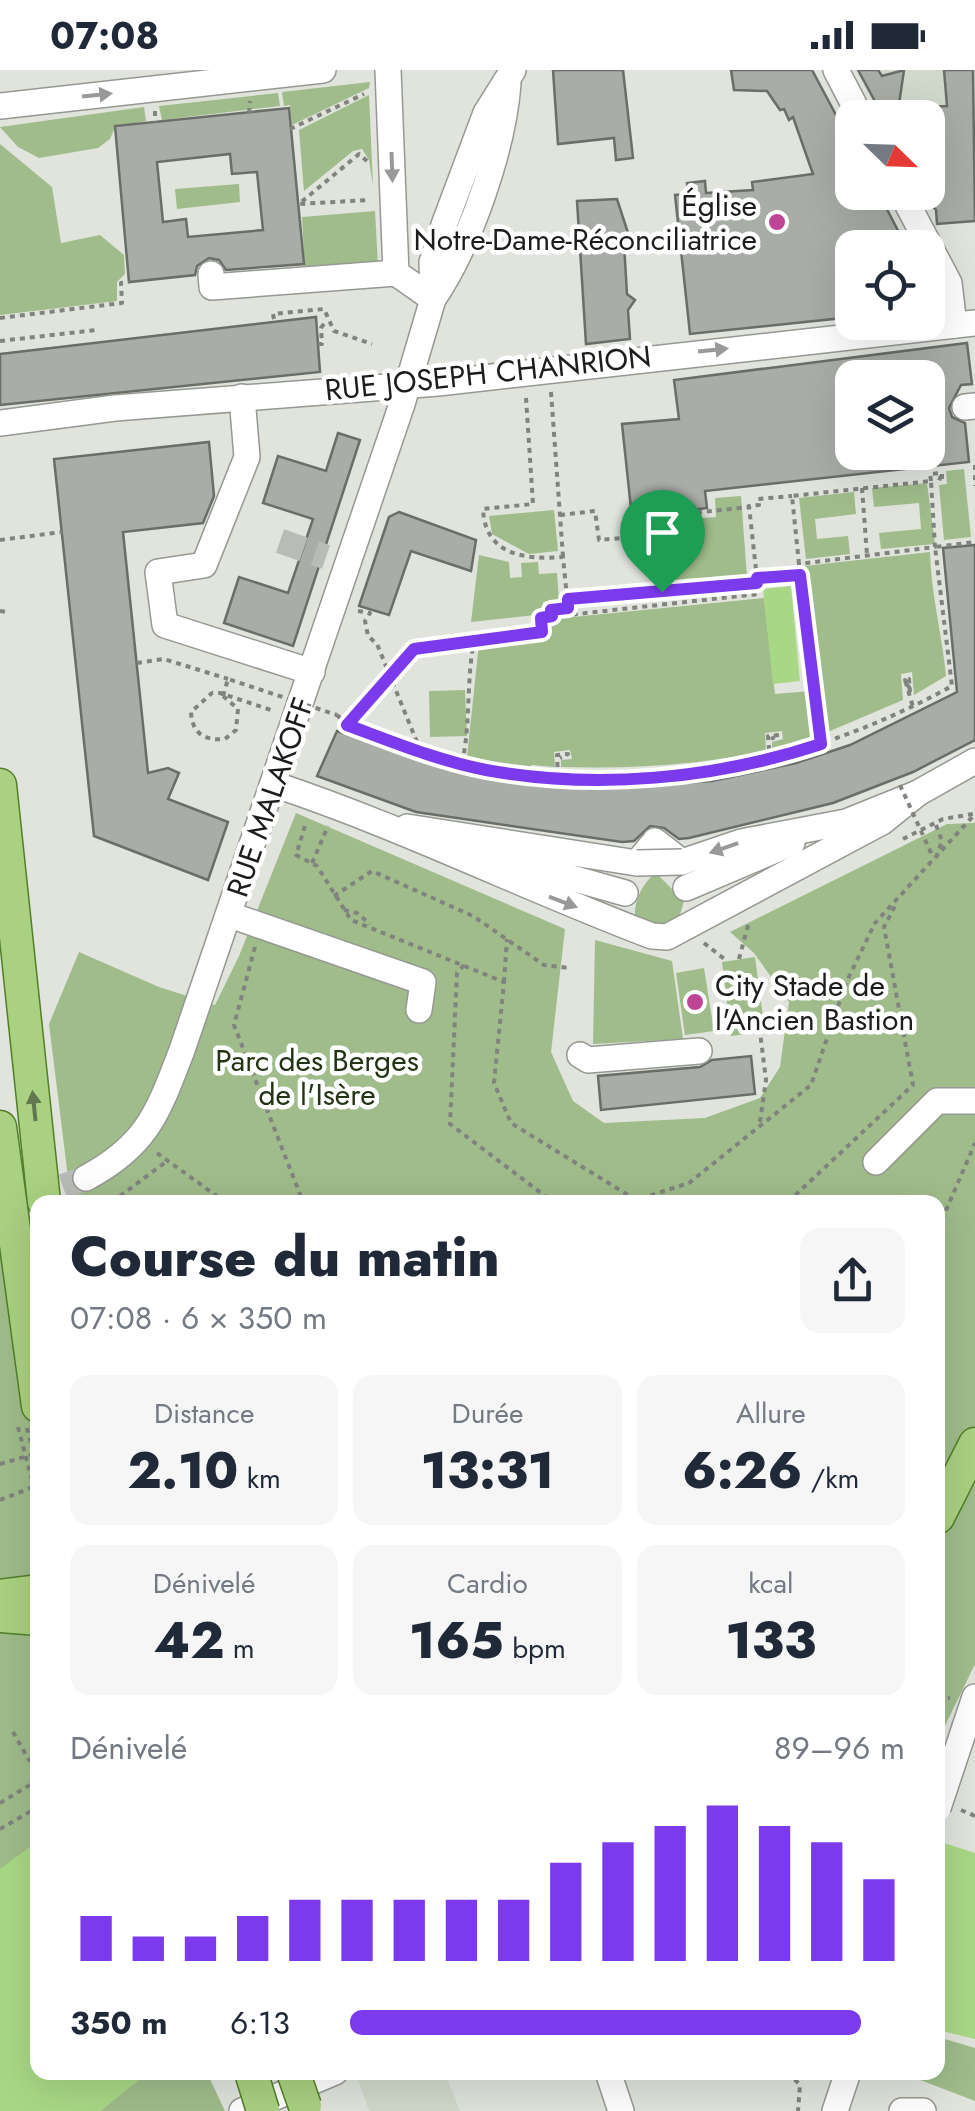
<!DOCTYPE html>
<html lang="fr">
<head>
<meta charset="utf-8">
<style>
	:root { --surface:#fff; --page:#f6f6f7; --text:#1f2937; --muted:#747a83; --accent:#7c3aed }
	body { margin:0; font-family:Jost,sans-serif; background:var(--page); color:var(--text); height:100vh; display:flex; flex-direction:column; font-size:38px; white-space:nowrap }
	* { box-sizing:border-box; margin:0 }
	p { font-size:32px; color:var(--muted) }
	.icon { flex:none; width:55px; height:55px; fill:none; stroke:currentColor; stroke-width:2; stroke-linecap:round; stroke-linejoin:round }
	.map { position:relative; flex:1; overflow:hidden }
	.panel { position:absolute; left:30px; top:1125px; width:915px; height:885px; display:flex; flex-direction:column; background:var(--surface); border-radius:20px; box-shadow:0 10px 40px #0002 }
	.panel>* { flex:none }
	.needle { width:65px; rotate:113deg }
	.fabs { position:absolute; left:835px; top:30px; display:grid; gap:20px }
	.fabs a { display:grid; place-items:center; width:110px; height:110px; border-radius:20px; background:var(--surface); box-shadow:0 10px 40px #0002; font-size:50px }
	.pin { position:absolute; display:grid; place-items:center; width:85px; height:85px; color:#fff; margin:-102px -42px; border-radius:50% 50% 50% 0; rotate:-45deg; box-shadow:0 0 10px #0007 }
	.pin .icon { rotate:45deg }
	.round { display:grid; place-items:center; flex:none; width:105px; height:105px; border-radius:20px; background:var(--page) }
	.headline { display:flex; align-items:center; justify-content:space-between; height:170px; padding:0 40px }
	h1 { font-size:55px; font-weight:800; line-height:75px }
	.figures { display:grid; grid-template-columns:repeat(3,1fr); gap:15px; height:170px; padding:10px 40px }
	.figures div { display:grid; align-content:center; border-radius:20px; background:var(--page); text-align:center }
	.figures b { font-size:50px; font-weight:800 }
	.figures small { font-size:28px; font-weight:400 }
	.figures p { font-size:28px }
	.chart { height:280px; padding:20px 40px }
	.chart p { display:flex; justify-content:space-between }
	.chart svg { width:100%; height:180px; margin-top:10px; stroke:var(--accent); stroke-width:6 }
	ul { padding:0 40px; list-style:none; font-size:32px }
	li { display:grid; grid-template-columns:160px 120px 1fr; align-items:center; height:75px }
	li i { height:25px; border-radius:12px; background:var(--accent) }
	.status { display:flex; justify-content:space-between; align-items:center; height:70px; padding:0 50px; background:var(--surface); direction:ltr }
	.status svg { height:28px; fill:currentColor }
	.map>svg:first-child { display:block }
</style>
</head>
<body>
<div class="status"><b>07:08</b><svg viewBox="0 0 49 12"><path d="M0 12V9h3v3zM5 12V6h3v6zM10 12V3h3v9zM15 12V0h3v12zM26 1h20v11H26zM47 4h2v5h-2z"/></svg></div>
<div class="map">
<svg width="975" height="2041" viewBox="0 0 975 2041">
	<rect width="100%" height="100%" fill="#e0e4dd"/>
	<g fill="#d1d9cc">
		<path d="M858 0H973L975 45 884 47Z"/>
		<path d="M417 2002 445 2003 460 2041H369L358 2009Z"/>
	</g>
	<g fill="#9fbc8a">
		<path d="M370 12 369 18 292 55 290 35 284 36 282 22Z"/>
		<path d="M278 23 280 36 162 50 159 36Z"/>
		<path d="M369 25 373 116 369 90 362 79 353 81 304 121 299 60Z"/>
		<path d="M144 37 146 51 115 57 110 69 98 78 39 88 18 77 0 57Z"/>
		<path d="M0 74 52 117 61 173 100 165 124 185 125 204 117 212V231L0 245Z"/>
		<path d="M239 114 240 132 177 139 175 119Z"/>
		<path d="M375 141 378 195 305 202 302 147Z"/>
		<path d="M964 399 971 467 944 470 939 415 947 414 946 401Z"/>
		<path d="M927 413 935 474 881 479 879 463 921 459 919 433 874 437 872 418Z"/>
		<path d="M854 422 856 444 815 449 817 469 848 466 850 484 806 489 799 428Z"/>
		<path d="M741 426 747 507 672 513 671 504H663L660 474 690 471 688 449 716 447 715 428Z"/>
		<path d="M554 440 558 481 529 484 492 464 489 446Z"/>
		<path d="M930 482C931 524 942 564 946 606L914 625 912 602 901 604 903 630 823 664 805 496Z"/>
		<path d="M479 485 509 492 510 508 522 507 521 493 538 492 539 504 557 503 559 531 543 532 544 544 471 552Z"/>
		<path d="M764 528 775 624 811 621 816 666 772 679V672L783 669 782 661 765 663 766 681C696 695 631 699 561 697V690L572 689 570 680 554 682 555 697 532 695 527 700 467 687 479 573 543 564V550Z"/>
		<path d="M465 620 467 666 430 667 429 621Z"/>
		<path d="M296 743 565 859 551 982 573 1031 604 1053 705 1048 760 1028 780 997 789 932 754 883 730 862 947 754 975 753V1594L938 1670V1132H71L49 954 79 882 159 917 215 935 239 886Z"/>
		<path d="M656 803 684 831 678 852 658 858 635 847C634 830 643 812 656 803Z"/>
		<path d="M595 870 672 891 683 969 593 974Z"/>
		<path d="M755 887 765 962 731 966 722 892Z"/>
		<path d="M704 898 714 961 685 965 676 903Z"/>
		<path d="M37 1176V1772L0 1800V1187Z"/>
		<path d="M938 1967 975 1978V2031L902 2003 938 2002Z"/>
		<path d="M148 2002 207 2003 225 2041H100Z"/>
	</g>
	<g fill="#a8d885">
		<path d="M791 516 800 611 773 614 763 519Z"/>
		<path d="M938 1771 975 1783V1969L938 1960Z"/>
		<path d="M37 1772 38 2002 148 2003 100 2041H0V1799Z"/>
	</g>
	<g fill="#a9ada7" stroke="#6a6e68" stroke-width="2.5" fill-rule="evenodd">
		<path d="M553 0H623L633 88 616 90 614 68 558 74Z"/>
		<path d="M731 0H812L852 75V122H878L907 178H852V247L690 264 675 125 688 124 687 113 705 111 706 123 753 120 752 112 813 104 793 47 789 50 784 39 780 40 767 21 734 20Z"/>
		<path d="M858 0H878L882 6 904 0 897 48H884Z"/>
		<path d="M944 0H973L975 151 937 154 936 140 928 131V37L947 36Z"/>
		<path d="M289 38 304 194 226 200 219 190 209 188 197 196 195 205 129 212 115 56ZM230 84 232 104 257 102 263 160 188 167 186 149 163 152 157 92Z"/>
		<path d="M617 129 630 169 624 174 627 224 635 230 628 240 630 269 586 274 577 131Z"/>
		<path d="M316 247 320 302 0 335V284Z"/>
		<path d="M967 273 972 314 961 315 949 338 952 347 965 353 969 392 705 421 707 438 632 448 622 354 679 349 674 310ZM852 308H928V382H852Z"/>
		<path d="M338 363 360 370 293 576 224 553 239 507 288 523 313 449 263 433 278 386 326 401Z"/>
		<path d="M209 372 214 426 203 453 123 462 148 703 168 698 179 703 168 729 228 752 208 810 94 766 54 389Z"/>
		<path d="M399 442 476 470 471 501 411 481 389 545 359 536 389 447Z"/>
		<path d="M975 475V670L913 702 833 733 689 768 679 769 664 758 650 756 634 771 622 772 416 742 317 706 337 661 443 698 516 712 591 719 712 711 796 693 850 675 957 622 943 478Z"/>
		<path d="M751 986 755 1024 601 1040 598 1006 700 997 712 990Z"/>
	</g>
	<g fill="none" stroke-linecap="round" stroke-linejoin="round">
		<g stroke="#b9bcb6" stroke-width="25" stroke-dasharray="25 12" stroke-linecap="butt">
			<path d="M280 471 326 487"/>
			<path d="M28 1129 86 1108"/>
		</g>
		<defs>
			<g id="minor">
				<path d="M388 0 396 203 433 229"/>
				<path d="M836 0 861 48"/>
				<path d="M0 36 323 0"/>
				<path d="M901 122 949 213 954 255"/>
				<path d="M211 204 212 217 396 203"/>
				<path d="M433 229C470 175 503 79 508 14"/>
				<path d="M242 327 247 387 204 495 158 502 165 555 312 602"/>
				<path d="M965 337 975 336"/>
				<path d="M0 353 115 338 438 313 975 253"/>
				<path d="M273 714C403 757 525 818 652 866L667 867 882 752 918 723"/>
				<path d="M407 757 637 793 651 776"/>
				<path d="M655 771 682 792 741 772 846 752 918 723 975 691"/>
				<path d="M490 785 625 823"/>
				<path d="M686 818 792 773"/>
				<path d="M230 845 423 912 419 940"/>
				<path d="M580 985 588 990 699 981"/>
				<path d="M876 1092 937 1031H975"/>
				<path d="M86 1108C148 1075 158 1042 182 980L402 334 433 229 432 192 444 155 486 43 513 0"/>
				<path d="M965 1657 975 1627"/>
				<path d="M608 2002 621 2041"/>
				<path d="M242 2041 335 2002"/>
				<path d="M835 2041 848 2002"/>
				<path d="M902 2041H923"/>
			</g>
			<g id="major">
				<path d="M0 715 44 1132"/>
				<path d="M0 1057 38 1336"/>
				<path d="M938 1447 975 1374"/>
				<path d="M0 1526 38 1521"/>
				<path d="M0 1546 38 1549"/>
			</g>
		</defs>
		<use href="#minor" stroke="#959992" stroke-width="28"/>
		<use href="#major" stroke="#527e27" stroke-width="35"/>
		<g stroke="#81837f" stroke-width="4" stroke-dasharray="5 5" stroke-linecap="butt">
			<path d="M155 41V52"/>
			<path d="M249 43 250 31"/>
			<path d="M290 59 364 24"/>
			<path d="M367 91 359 84 299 134 369 130"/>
			<path d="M0 248 122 233 121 213 129 212"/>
			<path d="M274 249 273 244 324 239 334 261 372 274"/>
			<path d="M0 271 96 260"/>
			<path d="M318 274H322L321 258 326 251"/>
			<path d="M551 322 563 487"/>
			<path d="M526 328 533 434 483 439C485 485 525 490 563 487L568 538 551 540 552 545"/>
			<path d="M975 395V416"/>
			<path d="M931 411 930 404 942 403V410L939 411 941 405"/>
			<path d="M862 418 867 485"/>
			<path d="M560 445 595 441 599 470 634 467V471L674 466 672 445 750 437"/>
			<path d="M0 470 62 462"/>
			<path d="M799 494 792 426 931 411 935 477 799 494 800 505"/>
			<path d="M757 509 749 436 759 435 758 429 792 426"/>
			<path d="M661 522 657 471 685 469 684 457"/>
			<path d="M568 529 757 513"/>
			<path d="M0 541 6 542"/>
			<path d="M358 541 370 543 365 551 368 566 377 574 421 682"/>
			<path d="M137 593 164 589 228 609"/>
			<path d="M910 619 905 610 910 621 909 609 905 610 913 637"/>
			<path d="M223 626 238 639 236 660 225 669C204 671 192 663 191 642L212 623H220L271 640"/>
			<path d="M337 645 347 655"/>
			<path d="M821 674 800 505 757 509 758 524 541 548V561L415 579 347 655C392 672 438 691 486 700 644 731 812 693 952 616L935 477 975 472"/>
			<path d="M770 690 768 666 779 665 771 669"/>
			<path d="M462 693C471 653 466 612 474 571"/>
			<path d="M558 707 557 685 568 684 560 688"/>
			<path d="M936 755 942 771 936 788"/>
			<path d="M305 756 296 785 317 796 351 850 504 912 494 1013 511 1053 636 1130 689 1113 811 1015 846 913 875 853 975 744"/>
			<path d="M903 769 943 749 973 744"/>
			<path d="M312 793 328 756"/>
			<path d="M334 826 372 801 473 846 544 895 569 898"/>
			<path d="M344 840 357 843 370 854"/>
			<path d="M704 873 727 891"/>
			<path d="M255 877 234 955 303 1132"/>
			<path d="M739 889 749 852"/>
			<path d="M464 895 457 903 450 1054 553 1132"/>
			<path d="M504 912 507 869"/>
			<path d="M760 1052 766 1010 760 962"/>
			<path d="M157 1083 225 1132"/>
			<path d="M112 1132 167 1091"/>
			<path d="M788 1132 913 1015 884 857 897 832"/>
			<path d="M938 1159 975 1073"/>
			<path d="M0 1394 38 1383"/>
			<path d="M0 1430 38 1415"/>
			<path d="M938 1629 950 1628"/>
			<path d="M13 1662 29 1690 38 1693"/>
			<path d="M0 1733 38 1710"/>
			<path d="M961 1740 975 1746"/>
			<path d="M0 1759 38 1737"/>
			<path d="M788 2002 800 2015 798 2041"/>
		</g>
		<use href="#minor" stroke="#fff" stroke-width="25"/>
		<use href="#major" stroke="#a9d181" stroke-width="32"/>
		<defs>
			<g id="minor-bridge">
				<path d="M637 793 682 792"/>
				<path d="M938 1738 965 1657"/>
			</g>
			<g id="major-bridge">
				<path d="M251 2002 263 2041"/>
				<path d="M293 2002 305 2036"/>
			</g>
		</defs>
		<use href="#minor-bridge" stroke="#959992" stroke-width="28" stroke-linecap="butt"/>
		<use href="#major-bridge" stroke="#527e27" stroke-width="35" stroke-linecap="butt"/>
		<g stroke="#81837f" stroke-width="4" stroke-dasharray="5 5" stroke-linecap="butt">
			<path d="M223 626 228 609 337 645"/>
			<path d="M900 715 932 785"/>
			<path d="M18 1357 38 1433"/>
			<path d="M27 1358 38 1400"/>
		</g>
		<use href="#minor-bridge" stroke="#fff" stroke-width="25"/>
		<use href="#major-bridge" stroke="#a9d181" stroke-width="32"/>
	</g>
	<defs><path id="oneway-solid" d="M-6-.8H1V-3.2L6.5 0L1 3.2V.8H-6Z" transform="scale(2.5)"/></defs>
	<g fill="#999998">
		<use href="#oneway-solid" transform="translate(97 25) rotate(-6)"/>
		<use href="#oneway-solid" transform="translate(392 97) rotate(88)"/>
		<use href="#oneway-solid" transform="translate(713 280) rotate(-6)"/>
		<use href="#oneway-solid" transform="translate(724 778) rotate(161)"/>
		<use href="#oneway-solid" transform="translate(563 832) rotate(21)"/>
	</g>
	<use fill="#62774e" href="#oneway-solid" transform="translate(34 1036) rotate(-96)"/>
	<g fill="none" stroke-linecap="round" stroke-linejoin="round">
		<defs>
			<path id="route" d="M800 505 821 674C715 709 596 720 486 700 439 691 393 672 347 655L414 579 542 562 541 548 552 546 551 540 568 538V529L757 513V508Z"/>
		</defs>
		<use href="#route" stroke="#fff" stroke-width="20"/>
		<use href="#route" stroke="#7c3aed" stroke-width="12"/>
	</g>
	<g fill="#be4496" stroke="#fff" stroke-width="4">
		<circle cx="777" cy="152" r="10"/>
		<circle cx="695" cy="932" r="10"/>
	</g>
	<g text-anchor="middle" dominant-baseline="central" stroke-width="9" stroke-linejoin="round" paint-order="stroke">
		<g font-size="30" fill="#1c1d1b" stroke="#fff" text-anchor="end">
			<text x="757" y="135">Église<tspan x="757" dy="34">Notre-Dame-Réconciliatrice</tspan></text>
			<text x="715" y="915" text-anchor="start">City Stade de<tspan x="715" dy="34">l'Ancien Bastion</tspan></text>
		</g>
		<g font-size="30" fill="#1c1d1b" stroke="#fff">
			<text transform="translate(488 303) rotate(-6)">RUE JOSEPH CHANRION</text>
			<text transform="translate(270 727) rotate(-71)">RUE MALAKOFF</text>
		</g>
		<g font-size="30" fill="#223413" stroke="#fff">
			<text x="317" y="990">Parc des Berges<tspan x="317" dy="34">de l'Isère</tspan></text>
		</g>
	</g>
</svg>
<div class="fabs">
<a><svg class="needle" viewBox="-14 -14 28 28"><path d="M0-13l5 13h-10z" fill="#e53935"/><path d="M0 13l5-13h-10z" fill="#747a83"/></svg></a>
<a><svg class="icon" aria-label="locate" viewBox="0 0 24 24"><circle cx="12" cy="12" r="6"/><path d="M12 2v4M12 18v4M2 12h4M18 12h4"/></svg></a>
<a><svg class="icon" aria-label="layers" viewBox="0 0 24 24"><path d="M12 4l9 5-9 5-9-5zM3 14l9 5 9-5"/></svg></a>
</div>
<div class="pin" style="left:662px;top:522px;background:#1e9e55"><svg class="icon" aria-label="arrive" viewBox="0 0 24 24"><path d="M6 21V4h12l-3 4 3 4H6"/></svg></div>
<section class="panel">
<div class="headline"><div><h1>Course du matin</h1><p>07:08 · 6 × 350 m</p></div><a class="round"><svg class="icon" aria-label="share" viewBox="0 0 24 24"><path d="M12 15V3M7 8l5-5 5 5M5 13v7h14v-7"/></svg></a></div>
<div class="figures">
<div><p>Distance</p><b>2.10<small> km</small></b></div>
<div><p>Durée</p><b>13:31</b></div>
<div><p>Allure</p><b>6:26<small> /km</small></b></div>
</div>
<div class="figures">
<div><p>Dénivelé</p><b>42<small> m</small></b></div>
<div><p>Cardio</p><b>165<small> bpm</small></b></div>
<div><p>kcal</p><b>133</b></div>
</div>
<div class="chart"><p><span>Dénivelé</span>89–96 m</p>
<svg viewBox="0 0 160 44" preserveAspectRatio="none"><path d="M5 44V33M15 44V38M25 44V38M35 44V33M45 44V29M55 44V29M65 44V29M75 44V29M85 44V29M95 44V20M105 44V15M115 44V11M125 44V6M135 44V11M145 44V15M155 44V24"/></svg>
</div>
<ul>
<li><b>350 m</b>6:13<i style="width:92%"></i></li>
</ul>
</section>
</div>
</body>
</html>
